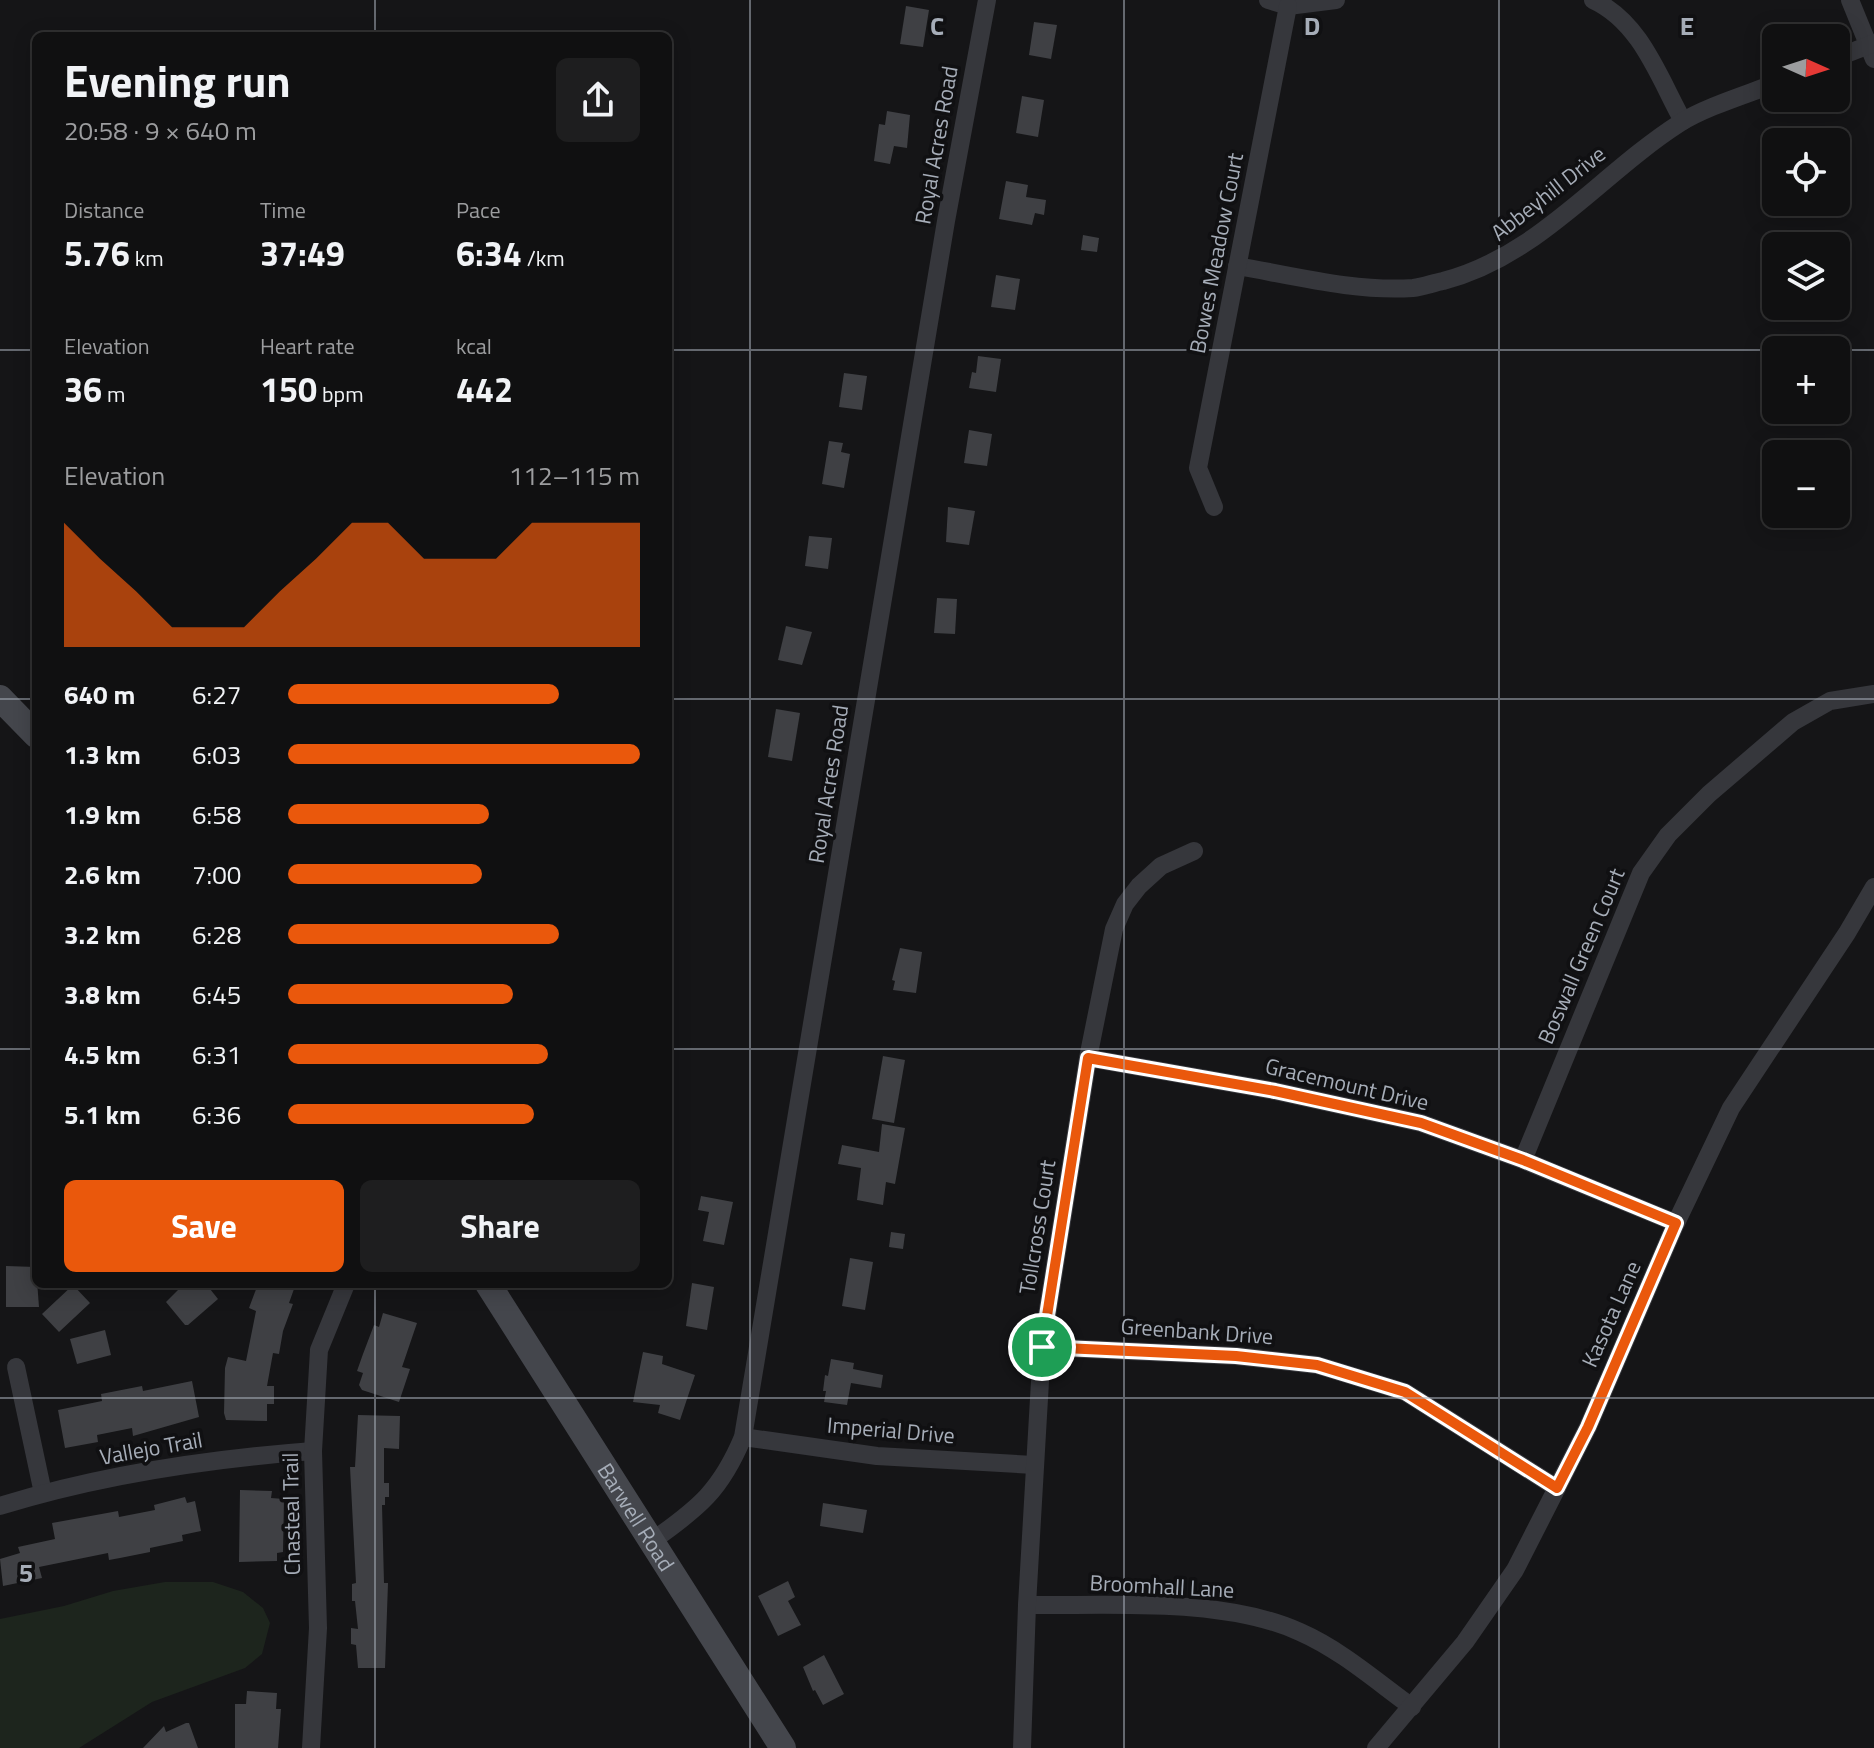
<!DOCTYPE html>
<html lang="en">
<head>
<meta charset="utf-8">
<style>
	:root { --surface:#101011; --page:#1e1e1f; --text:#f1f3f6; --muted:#9c9d9f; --line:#303031; --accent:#ea580c }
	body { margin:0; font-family:"Titillium Web",sans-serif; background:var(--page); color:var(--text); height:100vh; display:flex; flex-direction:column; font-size:30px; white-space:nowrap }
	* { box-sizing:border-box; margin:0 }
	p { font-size:26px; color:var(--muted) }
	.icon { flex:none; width:44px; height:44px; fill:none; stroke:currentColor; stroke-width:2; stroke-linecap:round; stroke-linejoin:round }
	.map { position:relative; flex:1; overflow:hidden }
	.panel { position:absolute; left:32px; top:32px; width:640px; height:1256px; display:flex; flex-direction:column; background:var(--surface); border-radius:12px; box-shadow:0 4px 20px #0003,0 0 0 2px var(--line) }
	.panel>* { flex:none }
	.needle { width:52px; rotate:93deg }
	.buttons { position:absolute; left:1762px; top:24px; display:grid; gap:16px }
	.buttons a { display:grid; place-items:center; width:88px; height:88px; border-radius:12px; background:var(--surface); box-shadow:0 4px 20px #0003,0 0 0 2px var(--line); font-size:40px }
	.pin { position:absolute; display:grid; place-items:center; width:68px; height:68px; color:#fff; margin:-34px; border:4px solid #fff; border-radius:50%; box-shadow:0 2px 8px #0007 }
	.round { display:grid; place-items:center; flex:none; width:84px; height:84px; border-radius:12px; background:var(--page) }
	.overview { display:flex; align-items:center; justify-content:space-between; height:136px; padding:0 32px }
	h1 { font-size:44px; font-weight:700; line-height:60px }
	.metrics { display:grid; grid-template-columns:repeat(3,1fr); gap:12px; height:136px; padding:8px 32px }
	.metrics div { display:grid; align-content:center }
	.metrics b { font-size:34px; font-weight:700 }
	.metrics small { font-size:22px; font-weight:400 }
	.metrics p { font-size:22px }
	.chart { height:224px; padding:16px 32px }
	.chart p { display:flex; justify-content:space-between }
	.chart svg { width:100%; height:144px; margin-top:8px; fill:var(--accent); opacity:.7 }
	.button { display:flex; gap:16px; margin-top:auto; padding:16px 32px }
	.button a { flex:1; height:92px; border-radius:12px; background:var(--accent); color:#fff; font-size:32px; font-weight:700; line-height:92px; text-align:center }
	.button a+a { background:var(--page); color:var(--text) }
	ul { padding:0 32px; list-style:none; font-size:26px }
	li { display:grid; grid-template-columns:128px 96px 1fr; align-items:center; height:60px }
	li i { height:20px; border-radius:10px; background:var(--accent) }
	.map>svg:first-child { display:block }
</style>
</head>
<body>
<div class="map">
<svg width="1874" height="1748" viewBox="0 0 1874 1748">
	<rect width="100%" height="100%" fill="#151517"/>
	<path fill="#1d251d" d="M165 1582H213L243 1592 263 1608 270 1623 262 1654 245 1668 152 1702 79 1748H0V1619L64 1606 113 1591Z"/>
	<g fill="#3f4044">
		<path d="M906 6 929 10 923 47 900 44Z"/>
		<path d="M1034 22 1057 25 1051 59 1029 55Z"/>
		<path d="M1022 96 1044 100 1038 137 1016 133Z"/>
		<path d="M887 111 910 115 907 148 894 146 890 164 874 161 879 124 885 125Z"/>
		<path d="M1006 181 1028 185 1026 197 1046 200 1044 215 1035 213 1032 225 999 219Z"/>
		<path d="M1083 235 1099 238 1097 252 1081 250Z"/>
		<path d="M996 275 1020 279 1015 310 991 307Z"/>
		<path d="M978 356 1001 359 996 392 969 388 972 372 976 373Z"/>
		<path d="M844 373 867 376 862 410 839 407Z"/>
		<path d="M969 430 992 434 987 466 964 463Z"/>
		<path d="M829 441 843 443 841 452 850 454 844 488 822 484Z"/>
		<path d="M948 507 975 511 969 545 946 542Z"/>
		<path d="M809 536 832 538 828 569 805 566Z"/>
		<path d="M937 598 957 599 955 634 934 633Z"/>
		<path d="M786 626 812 632 802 665 778 660Z"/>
		<path d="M776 709 800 713 792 761 768 757Z"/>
		<path d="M900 948 922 952 916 993 893 990 895 981 892 980Z"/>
		<path d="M883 1056 905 1060 894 1123 872 1119Z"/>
		<path d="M882 1124 905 1128 895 1184 886 1182 883 1205 857 1200 861 1168 838 1164 842 1145 879 1152Z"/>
		<path d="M701 1196 733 1202 724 1245 703 1241 709 1212 698 1210Z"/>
		<path d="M891 1232 905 1234 903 1249 889 1247Z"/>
		<path d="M850 1258 873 1262 865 1310 842 1306Z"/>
		<path d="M6 1266 36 1267 39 1307H6Z"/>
		<path d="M692 1283 714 1287 707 1330 686 1326Z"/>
		<path d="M184 1284H206L218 1299 188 1325H185L166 1302Z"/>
		<path d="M258 1284H280L294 1289 289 1303 293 1304 283 1331 279 1354 273 1353 267 1386H274V1404H267V1421L226 1420 224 1413 225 1368 228 1357 246 1361 256 1311 249 1308Z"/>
		<path d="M73 1285 90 1303 59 1332 42 1314Z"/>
		<path d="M383 1313 417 1323 402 1367 410 1369 399 1402 362 1390 359 1385 363 1373 357 1371 363 1354 374 1325 379 1327Z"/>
		<path d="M105 1330 111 1355 77 1364 70 1339Z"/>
		<path d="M643 1352 663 1356 662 1364 695 1375 680 1420 658 1413 660 1405 633 1402Z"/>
		<path d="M831 1359 854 1363 853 1369 883 1375 881 1388 851 1383 847 1405 824 1402 826 1391H823L825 1375 828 1376Z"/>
		<path d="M192 1381 199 1417 133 1436 132 1428 97 1435 98 1442 65 1448 58 1410 102 1401 101 1394 142 1386 143 1391Z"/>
		<path d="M358 1415 400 1416 399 1449 384 1448V1483H389V1497H385V1505H382L384 1583H388L385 1668H358L356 1645 351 1644V1628L358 1629 355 1601H352V1584L356 1583 350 1467H355Z"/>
		<path d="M240 1490 272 1491 271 1498 284 1499 283 1552 277 1553V1561L239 1562Z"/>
		<path d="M185 1497 187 1503 195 1501 201 1531 182 1535 183 1541 150 1548V1552L120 1558 109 1560 108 1553 39 1567 42 1578 3 1586 0 1559 20 1553 18 1547 55 1539 52 1523 118 1511 119 1517 155 1510 154 1505Z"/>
		<path d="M823 1503 867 1510 863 1533 820 1526Z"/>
		<path d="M788 1581 795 1597 788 1601 801 1625 778 1636 758 1596Z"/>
		<path d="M824 1655 844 1694 823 1705 815 1690 813 1691 803 1667Z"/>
		<path d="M247 1691 277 1693 276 1709H281L278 1748H235V1704H246Z"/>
		<path d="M186 1723H189L198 1748H143L164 1726 166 1732Z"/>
	</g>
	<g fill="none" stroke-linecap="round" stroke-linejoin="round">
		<g stroke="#36373c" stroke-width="18">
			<path d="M1268 0 1288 6 1336 0"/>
			<path d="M1593 0C1641 22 1659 78 1683 121"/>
			<path d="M1850 0 1874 59"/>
			<path d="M1836 58 1874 43"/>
			<path d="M1237 266C1295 276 1355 292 1413 288 1423 287 1433 283 1443 281 1539 256 1599 175 1680 123 1705 107 1748 94 1776 83"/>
			<path d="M1214 507 1198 468 1288 6"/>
			<path d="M1088 1058 1275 1091 1421 1123 1523 1160 1676 1223"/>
			<path d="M1523 1160 1641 873 1668 835 1709 794 1793 722 1830 701 1874 694"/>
			<path d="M1042 1347 1236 1356 1317 1365 1405 1392 1557 1488"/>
			<path d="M16 1367 43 1493"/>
			<path d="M743 1437 877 1456 1034 1465"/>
			<path d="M0 1506C100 1475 208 1459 313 1451"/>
			<path d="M652 1541C699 1508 721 1490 743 1437L946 221 987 0"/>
			<path d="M1027 1605C1110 1606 1224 1597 1300 1632 1341 1650 1376 1681 1412 1707"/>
			<path d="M311 1748 318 1628 313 1451 319 1350 346 1284"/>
			<path d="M1022 1748 1027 1605 1042 1347 1088 1058 1114 929 1125 904 1139 886 1161 866 1194 851"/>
			<path d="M1376 1748 1465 1642 1515 1570 1588 1427 1676 1223 1731 1108 1847 933 1874 887"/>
		</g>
		<g stroke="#44464c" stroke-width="26">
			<path d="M0 698 36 735"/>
			<path id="s1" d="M488 1284 783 1748"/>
		</g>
	</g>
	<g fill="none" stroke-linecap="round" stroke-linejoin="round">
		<defs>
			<path id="route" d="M1088 1058 1275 1091 1421 1123 1523 1160 1676 1223 1588 1427 1557 1488 1405 1392 1317 1365 1236 1356 1042 1347Z"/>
		</defs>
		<use href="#route" stroke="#fff" stroke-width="16"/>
		<use href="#route" stroke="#ea580c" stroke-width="10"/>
	</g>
	<path fill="none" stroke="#a6adb8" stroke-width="2" stroke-opacity="0.55" d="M375 0V36M750 0V1748M1124 0V1748M1499 0V1748M0 350H36M668 350H1874M0 699H36M668 699H1874M0 1049H36M668 1049H1874M375 1284V1748M0 1398H1874"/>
	<g text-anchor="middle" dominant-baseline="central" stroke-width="7" stroke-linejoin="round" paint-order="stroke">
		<g font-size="22" fill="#a6adb8" stroke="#101012">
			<text transform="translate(936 145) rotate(-80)">Royal Acres Road</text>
			<text transform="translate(1548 193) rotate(-38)">Abbeyhill Drive</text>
			<text transform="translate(1216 253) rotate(-79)">Bowes Meadow Court</text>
			<text transform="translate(828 784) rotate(-81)">Royal Acres Road</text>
			<text transform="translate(1581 956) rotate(-67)">Boswall Green Court</text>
			<text transform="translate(1347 1084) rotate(13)">Gracemount Drive</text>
			<text transform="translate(1037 1227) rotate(-81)">Tollcross Court</text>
			<text transform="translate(1611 1314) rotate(-66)">Kasota Lane</text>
			<text transform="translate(1197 1331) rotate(4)">Greenbank Drive</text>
			<text transform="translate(891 1430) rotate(5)">Imperial Drive</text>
			<text transform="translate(151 1448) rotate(-10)">Vallejo Trail</text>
			<text transform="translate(291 1514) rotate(-91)">Chasteal Trail</text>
			<text stroke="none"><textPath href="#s1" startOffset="276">Barwell Road</textPath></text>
			<text transform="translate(1162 1586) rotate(3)">Broomhall Lane</text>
		</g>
	</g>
	<g font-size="26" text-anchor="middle" font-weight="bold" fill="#a6adb8" stroke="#101012" stroke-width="7" stroke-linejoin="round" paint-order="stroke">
		<text x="937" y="35">C</text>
		<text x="1312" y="35">D</text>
		<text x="1687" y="35">E</text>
		<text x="26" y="1582">5</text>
	</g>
</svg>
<div class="buttons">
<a><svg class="needle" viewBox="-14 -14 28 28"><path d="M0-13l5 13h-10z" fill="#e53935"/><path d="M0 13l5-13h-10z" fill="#9c9d9f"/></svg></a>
<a><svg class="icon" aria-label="locate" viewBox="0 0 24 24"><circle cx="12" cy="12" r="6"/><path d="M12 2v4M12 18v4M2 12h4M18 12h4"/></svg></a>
<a><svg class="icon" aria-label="layers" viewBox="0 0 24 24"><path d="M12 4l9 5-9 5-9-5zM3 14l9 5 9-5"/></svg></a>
<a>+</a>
<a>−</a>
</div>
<div class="pin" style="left:1042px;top:1347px;background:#1e9e55"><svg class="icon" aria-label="arrive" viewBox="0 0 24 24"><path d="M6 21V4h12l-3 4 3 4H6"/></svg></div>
<section class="panel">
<div class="overview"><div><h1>Evening run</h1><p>20:58 · 9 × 640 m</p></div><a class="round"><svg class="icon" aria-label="share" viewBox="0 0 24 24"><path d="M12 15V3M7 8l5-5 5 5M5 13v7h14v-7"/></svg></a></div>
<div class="metrics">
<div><p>Distance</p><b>5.76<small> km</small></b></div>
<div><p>Time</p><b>37:49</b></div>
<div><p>Pace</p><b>6:34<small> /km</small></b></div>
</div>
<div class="metrics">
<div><p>Elevation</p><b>36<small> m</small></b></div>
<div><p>Heart rate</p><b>150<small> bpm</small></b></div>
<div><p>kcal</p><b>442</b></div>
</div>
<div class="chart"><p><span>Elevation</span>112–115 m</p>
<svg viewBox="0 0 160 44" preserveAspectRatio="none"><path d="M0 44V6L10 17L20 27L30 38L40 38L50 38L60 27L70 17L80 6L90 6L100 17L110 17L120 17L130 6L140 6L150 6L160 6V44z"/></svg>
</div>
<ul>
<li><b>640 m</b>6:27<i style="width:77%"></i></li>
<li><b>1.3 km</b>6:03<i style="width:100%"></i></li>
<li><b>1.9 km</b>6:58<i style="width:57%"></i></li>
<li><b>2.6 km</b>7:00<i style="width:55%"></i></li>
<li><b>3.2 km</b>6:28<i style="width:77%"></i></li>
<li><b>3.8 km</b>6:45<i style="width:64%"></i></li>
<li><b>4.5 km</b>6:31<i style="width:74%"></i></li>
<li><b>5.1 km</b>6:36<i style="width:70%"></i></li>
</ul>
<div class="button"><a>Save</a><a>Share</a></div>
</section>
</div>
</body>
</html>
